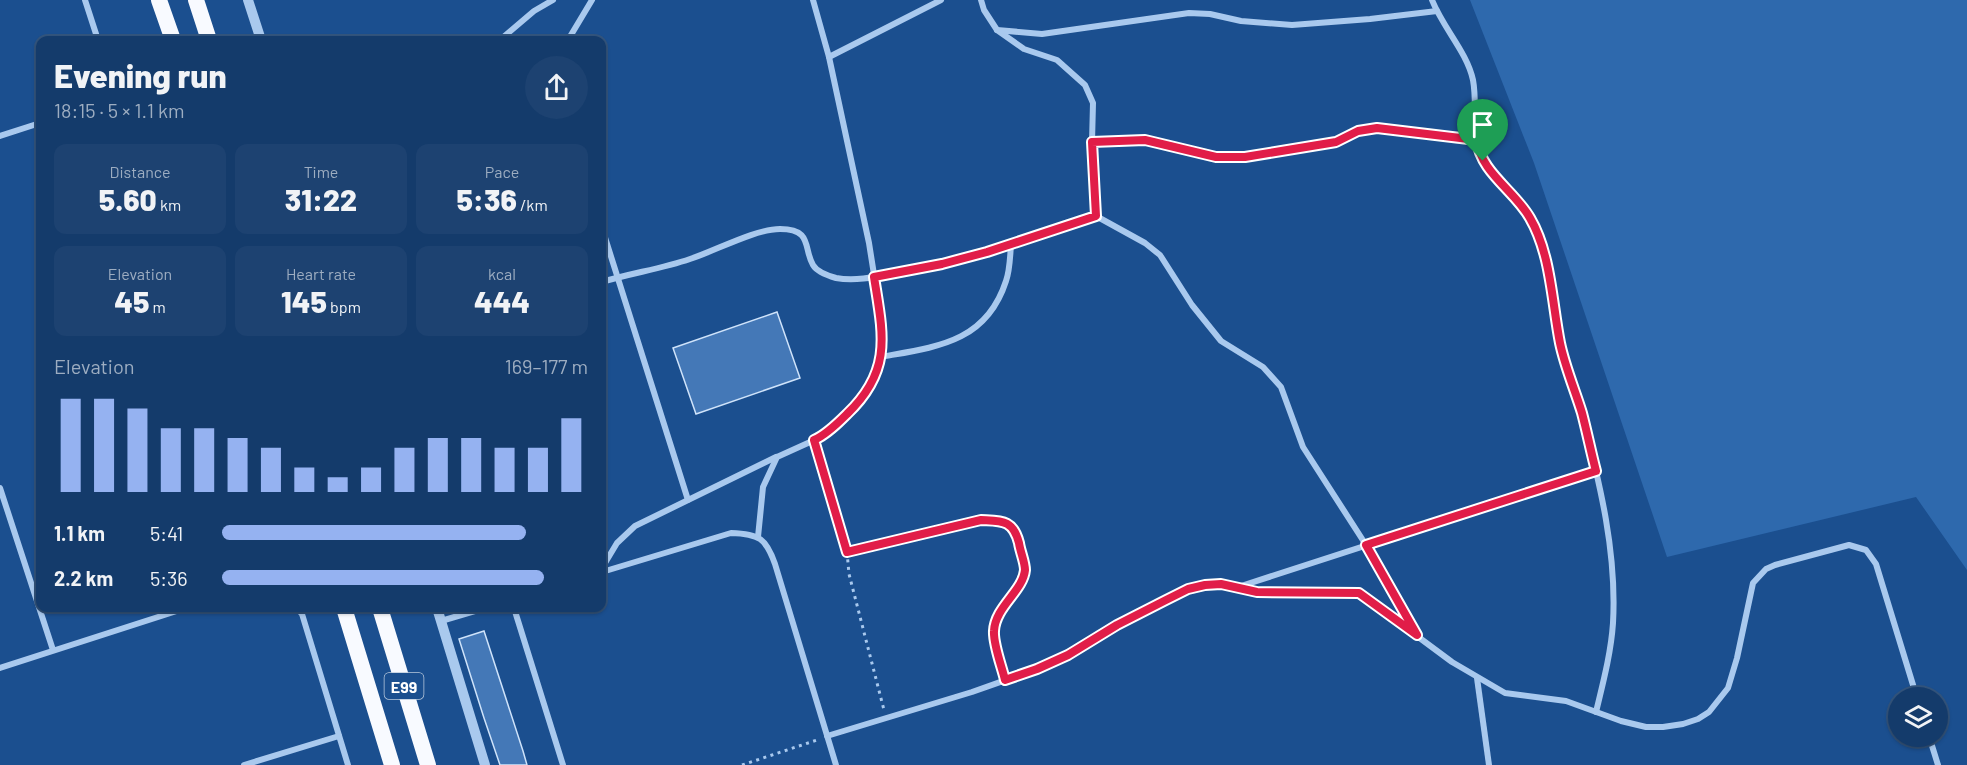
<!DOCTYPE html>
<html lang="en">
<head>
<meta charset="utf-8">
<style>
	:root { --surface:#143b6b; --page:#1d4271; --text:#f1f3f6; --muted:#9dadc1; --line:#33557e; --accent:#95b2f1 }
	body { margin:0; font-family:Barlow,sans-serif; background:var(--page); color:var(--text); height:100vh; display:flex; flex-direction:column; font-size:22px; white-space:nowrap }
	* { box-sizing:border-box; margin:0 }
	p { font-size:20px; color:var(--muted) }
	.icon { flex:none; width:33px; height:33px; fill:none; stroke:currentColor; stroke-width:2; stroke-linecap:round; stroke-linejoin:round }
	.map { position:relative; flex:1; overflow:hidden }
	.details { position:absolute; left:36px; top:36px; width:570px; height:576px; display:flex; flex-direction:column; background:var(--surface); border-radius:12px; box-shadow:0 2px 4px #0004,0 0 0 2px var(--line) }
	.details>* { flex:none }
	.controls { position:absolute; left:1888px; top:687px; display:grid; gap:12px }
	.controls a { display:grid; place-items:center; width:60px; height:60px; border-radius:50%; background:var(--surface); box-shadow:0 2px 4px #0004,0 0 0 2px var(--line); font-size:30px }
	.pin { position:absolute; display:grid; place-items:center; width:51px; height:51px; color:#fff; margin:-62px -26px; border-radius:50% 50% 50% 0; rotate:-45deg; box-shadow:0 0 6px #0007 }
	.pin .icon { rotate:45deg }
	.round { display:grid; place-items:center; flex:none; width:63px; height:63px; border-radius:32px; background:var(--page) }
	.headline { display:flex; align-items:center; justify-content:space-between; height:102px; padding:0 18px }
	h1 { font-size:33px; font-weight:800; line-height:45px }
	.metrics { display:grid; grid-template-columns:repeat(3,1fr); gap:9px; height:102px; padding:6px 18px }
	.metrics div { display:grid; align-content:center; border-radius:12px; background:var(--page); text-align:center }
	.metrics b { font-size:30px; font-weight:800 }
	.metrics small { font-size:16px; font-weight:400 }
	.metrics p { font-size:16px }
	.chart { height:168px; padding:12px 18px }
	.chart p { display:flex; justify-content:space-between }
	.chart svg { width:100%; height:108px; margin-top:6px; stroke:var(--accent); stroke-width:6 }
	ul { padding:0 18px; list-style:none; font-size:20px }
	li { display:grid; grid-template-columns:96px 72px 1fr; align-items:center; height:45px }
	li i { height:15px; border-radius:8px; background:var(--accent) }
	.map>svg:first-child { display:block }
</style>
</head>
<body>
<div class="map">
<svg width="1967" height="765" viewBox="0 0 1967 765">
	<rect width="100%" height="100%" fill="#1b4f8f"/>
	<path fill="#2e69ad" d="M1470 0H1967V570L1916 497 1667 557 1534 163Z"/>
	<g fill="#4478b7" stroke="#cfe3fa" stroke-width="1.5">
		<path d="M777 312 800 378 696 414 673 348Z"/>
		<path d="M484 631 523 751 527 765H500L484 718 459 639Z"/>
	</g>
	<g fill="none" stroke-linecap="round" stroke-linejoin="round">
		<g stroke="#a9c9ee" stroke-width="3" stroke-dasharray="3 4.5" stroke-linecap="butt">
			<path d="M817 450 847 552 981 520 1002 521 1010 524 1017 536 1025 570 1017 589 997 616 994 632 1003 673"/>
			<path d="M847 552 849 574 884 710"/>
			<path d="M742 765 817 740"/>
		</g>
		<g stroke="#a9c9ee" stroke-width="6">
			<path d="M85 0 98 40"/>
			<path d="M981 0 984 10 997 30 1024 49 1057 60 1085 85 1093 103 1092 142 1096 216"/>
			<path d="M1432 0C1443 28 1467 52 1473 80 1478 106 1470 137 1483 161 1495 183 1520 197 1531 220 1550 259 1551 303 1560 344 1566 369 1576 393 1583 417 1600 485 1617 553 1613 623 1611 653 1603 683 1596 712"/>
			<path d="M997 30 1042 34 1189 13 1210 14 1241 21 1292 25 1370 19 1437 11"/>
			<path d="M500 40 534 11 553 0"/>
			<path d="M568 40 592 0"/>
			<path d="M829 57 941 0"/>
			<path d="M0 136 40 123"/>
			<path d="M1092 142 1145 140 1216 157H1245L1336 142 1358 131 1377 128 1477 140"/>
			<path d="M602 228 688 500"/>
			<path d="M602 282C631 273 661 269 690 259 715 251 755 229 780 229 813 229 803 248 813 265 817 272 829 276 836 278 857 282 879 276 899 272 967 260 1031 238 1096 216L1145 243 1160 255 1192 305 1221 341 1263 367 1281 387 1303 447 1366 545 1415 633"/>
			<path d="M880 357C936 347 986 343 1006 281 1010 270 1010 256 1011 245"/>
			<path d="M0 488 53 650"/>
			<path d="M758 537 763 487 777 457 819 438 843 419 862 400 877 374 882 351 881 319 869 243 829 57 813 0"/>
			<path d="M602 568 617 543 635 526 776 457"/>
			<path d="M602 572 731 533C759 534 766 538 775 564L836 765"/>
			<path d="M1238 587 1596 471"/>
			<path d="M297 608 302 614 348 765"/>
			<path d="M514 608 563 765"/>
			<path d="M441 621 485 608"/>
			<path d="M0 668 186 608"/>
			<path d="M1477 678 1489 765"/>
			<path d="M827 736 972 692 1037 669 1068 655 1117 625 1188 589 1205 585 1221 584 1257 592 1359 593 1452 662 1505 693 1566 701 1621 721 1646 727H1663L1683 724 1698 719 1709 712 1728 688 1737 658 1753 583 1766 569 1775 565 1849 545 1866 550 1876 564 1917 698"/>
			<path d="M1929 736 1938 765"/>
			<path d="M244 765 339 736"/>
		</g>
		<g stroke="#a9c9ee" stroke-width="10">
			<path d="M248 0 261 40"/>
			<path d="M437 608 485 765"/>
		</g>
		<g stroke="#f8faff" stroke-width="16">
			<path d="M159 0 173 40"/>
			<path d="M196 0 209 40"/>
			<path d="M344 608 392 765"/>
			<path d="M380 608 428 765"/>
		</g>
	</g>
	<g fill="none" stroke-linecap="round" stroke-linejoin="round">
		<defs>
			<path id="route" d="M1377 128 1477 140C1480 172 1515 191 1530 218 1551 254 1552 303 1560 343 1565 367 1575 390 1582 413 1587 432 1591 452 1596 471L1366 545 1417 635 1359 593 1257 592 1221 584 1205 585 1188 589 1166 600 1117 625 1068 655 1037 669 1005 680C1002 667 993 644 994 631 995 607 1023 591 1025 570 1025 562 1020 551 1019 543 1013 519 1001 521 981 520L847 552 814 440C826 435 838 423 847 414 893 370 883 334 874 277L942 264 987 252 1096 216 1092 142 1145 140 1216 157H1245L1336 142 1358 131Z"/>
		</defs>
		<use href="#route" stroke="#fff" stroke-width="12"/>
		<use href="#route" stroke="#e11d48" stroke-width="8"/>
	</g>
	<g text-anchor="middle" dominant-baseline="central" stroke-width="4.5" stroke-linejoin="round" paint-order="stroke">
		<rect fill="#1b4f8f" stroke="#bbcadd" stroke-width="1.5" x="384.5" y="673" width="39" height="26" rx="4.5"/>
		<g font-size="16" font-weight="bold" fill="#fff">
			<text x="404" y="686">E99</text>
		</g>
	</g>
</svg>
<div class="controls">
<a><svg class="icon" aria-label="layers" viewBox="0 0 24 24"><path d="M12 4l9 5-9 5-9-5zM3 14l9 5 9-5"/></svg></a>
</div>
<div class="pin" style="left:1483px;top:161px;background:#1e9e55"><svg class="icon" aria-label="arrive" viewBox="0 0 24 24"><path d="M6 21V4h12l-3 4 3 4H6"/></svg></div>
<section class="details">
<div class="headline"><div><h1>Evening run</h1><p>18:15 · 5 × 1.1 km</p></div><a class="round"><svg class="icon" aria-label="share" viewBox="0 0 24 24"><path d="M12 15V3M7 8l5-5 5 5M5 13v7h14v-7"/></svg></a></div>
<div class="metrics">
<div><p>Distance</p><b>5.60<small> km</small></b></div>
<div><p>Time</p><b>31:22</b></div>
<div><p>Pace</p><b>5:36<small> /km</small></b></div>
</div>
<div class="metrics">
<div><p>Elevation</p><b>45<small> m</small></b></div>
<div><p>Heart rate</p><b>145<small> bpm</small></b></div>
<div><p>kcal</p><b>444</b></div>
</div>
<div class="chart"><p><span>Elevation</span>169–177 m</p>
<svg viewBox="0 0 160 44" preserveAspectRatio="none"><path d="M5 44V6M15 44V6M25 44V10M35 44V18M45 44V18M55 44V22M65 44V26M75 44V34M85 44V38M95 44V34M105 44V26M115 44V22M125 44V22M135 44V26M145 44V26M155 44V14"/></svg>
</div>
<ul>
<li><b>1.1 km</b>5:41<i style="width:83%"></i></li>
<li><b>2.2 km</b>5:36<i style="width:88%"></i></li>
</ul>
</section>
</div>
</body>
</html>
